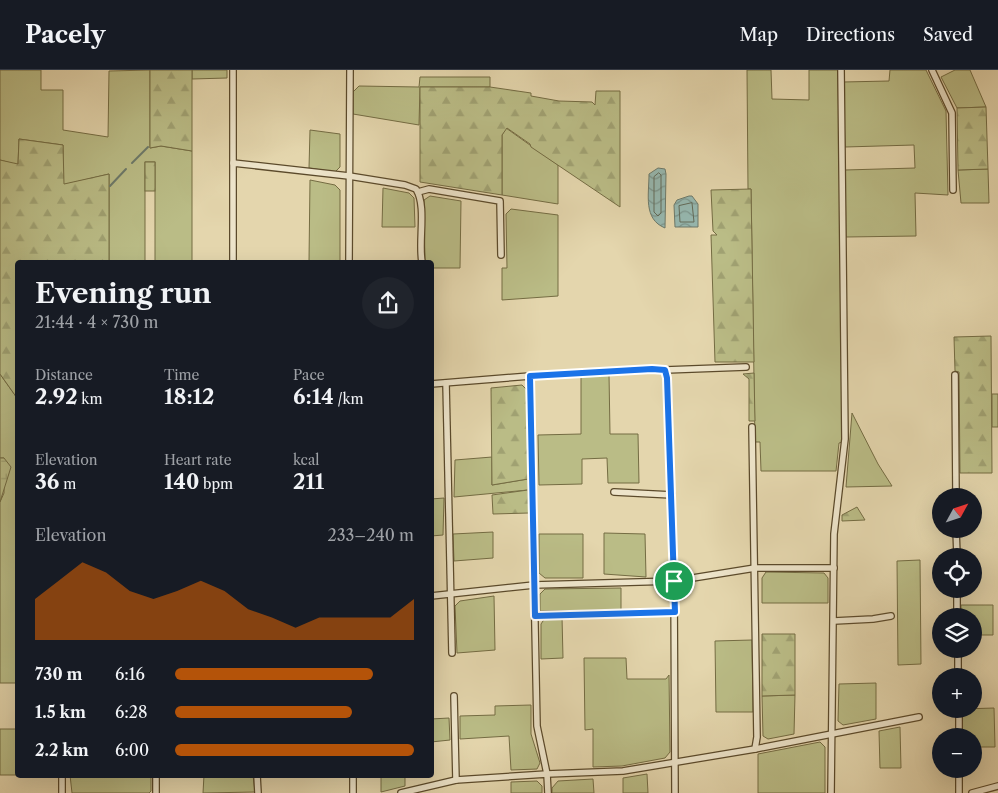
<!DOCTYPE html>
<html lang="en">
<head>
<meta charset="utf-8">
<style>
	:root { --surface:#171b24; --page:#20242c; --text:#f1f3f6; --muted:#9ea1a6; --line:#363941; --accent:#b45309 }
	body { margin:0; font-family:"Libre Caslon Text",serif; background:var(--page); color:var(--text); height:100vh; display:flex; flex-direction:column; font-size:19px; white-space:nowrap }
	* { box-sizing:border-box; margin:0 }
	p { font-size:16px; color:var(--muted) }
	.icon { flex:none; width:28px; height:28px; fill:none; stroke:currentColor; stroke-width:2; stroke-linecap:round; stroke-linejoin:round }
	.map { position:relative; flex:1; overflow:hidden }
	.details { position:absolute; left:15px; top:190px; width:419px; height:518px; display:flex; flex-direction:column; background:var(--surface); border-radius:5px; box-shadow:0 5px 20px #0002 }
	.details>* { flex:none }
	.needle { width:32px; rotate:50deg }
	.fabs { position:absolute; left:932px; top:418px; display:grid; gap:10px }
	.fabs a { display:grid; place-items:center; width:50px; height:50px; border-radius:50%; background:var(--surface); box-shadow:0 5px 20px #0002; font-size:25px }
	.pin { position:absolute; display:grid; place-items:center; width:42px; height:42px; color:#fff; margin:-21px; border:2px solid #fff; border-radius:50%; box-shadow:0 1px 5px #0007 }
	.round { display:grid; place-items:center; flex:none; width:52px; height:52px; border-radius:26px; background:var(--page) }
	.headline { display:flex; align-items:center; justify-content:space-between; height:85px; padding:0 20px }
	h1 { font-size:28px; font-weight:700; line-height:38px }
	.stats { display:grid; grid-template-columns:repeat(3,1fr); gap:8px; height:85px; padding:5px 20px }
	.stats div { display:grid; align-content:center }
	.stats b { font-size:21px; font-weight:700 }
	.stats small { font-size:14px; font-weight:400 }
	.stats p { font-size:14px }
	.chart { height:140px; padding:10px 20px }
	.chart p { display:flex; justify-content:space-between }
	.chart svg { width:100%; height:90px; margin-top:5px; fill:var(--accent); opacity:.7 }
	ul { padding:0 20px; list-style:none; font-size:16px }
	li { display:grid; grid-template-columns:80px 60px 1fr; align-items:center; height:38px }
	li i { height:12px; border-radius:6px; background:var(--accent) }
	header { display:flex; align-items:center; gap:30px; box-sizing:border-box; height:70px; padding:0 25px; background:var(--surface); border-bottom:1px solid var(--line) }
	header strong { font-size:24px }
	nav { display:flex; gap:28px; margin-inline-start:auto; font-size:18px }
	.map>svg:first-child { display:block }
</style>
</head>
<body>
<header>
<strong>Pacely</strong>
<nav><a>Map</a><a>Directions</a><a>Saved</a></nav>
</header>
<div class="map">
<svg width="998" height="723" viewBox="0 0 998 723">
	<defs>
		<pattern id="forest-firs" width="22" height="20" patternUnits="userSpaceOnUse" patternTransform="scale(1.25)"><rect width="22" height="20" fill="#babc86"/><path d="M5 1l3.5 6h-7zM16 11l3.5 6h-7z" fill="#a0a172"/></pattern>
		<pattern id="wetland-marsh" width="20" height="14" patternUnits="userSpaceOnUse" patternTransform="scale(1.25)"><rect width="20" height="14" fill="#babc86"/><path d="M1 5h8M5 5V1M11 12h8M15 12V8" fill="none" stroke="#a0a172"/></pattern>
		<pattern id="water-waves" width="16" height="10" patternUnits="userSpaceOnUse" patternTransform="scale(1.25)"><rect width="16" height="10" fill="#96b8b0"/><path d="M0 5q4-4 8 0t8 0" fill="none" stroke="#7b958d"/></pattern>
	</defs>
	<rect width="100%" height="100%" fill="#e4d6ad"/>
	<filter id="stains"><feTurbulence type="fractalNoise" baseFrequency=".004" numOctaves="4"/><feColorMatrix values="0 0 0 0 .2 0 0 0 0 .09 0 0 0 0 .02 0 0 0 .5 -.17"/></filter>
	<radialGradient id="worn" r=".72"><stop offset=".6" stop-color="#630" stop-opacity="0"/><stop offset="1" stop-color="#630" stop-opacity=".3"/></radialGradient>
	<g fill="#babc86" stroke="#746c43">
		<path d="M0 0H41V20H63V60L108 67 109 1 150 0V78L161 76 192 81V192H155V92H145V192H109V104L63 115V75L19 69 18 95 0 90Z"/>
		<path d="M192 0H227V8L192 9Z"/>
		<path d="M747 0H771L772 29 809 30V0H838L843 372 839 373 836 401H761L760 372H755L751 119H748Z"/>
		<path d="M890 0H926L946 41 948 125 915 123 916 166 846 167 845 100 915 98 914 75 845 77 843 12 889 11Z"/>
		<path d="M955 0H970L986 37 957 38 941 7Z"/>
		<path d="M420 7H490V17H420L419 55 353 44V22L359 16 419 17Z"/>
		<path d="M506 58 558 95V134L502 125V65Z"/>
		<path d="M310 60 340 64V97L335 102 309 98Z"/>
		<path d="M988 99 989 133H961L958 100Z"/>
		<path d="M310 110 335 115 340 120V192H309Z"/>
		<path d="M383 118 409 123 414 128 415 157H382Z"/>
		<path d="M430 126 461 131 460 198H431V192H425L424 130Z"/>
		<path d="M511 139 558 145V226L502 230V198H507L506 144Z"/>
		<path d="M0 304 17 328V613H0V432L4 423V388H0Z"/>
		<path d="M609 304 610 364H638L639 413H608L607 388 582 389V414L539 415 538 365 581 364V305Z"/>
		<rect x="992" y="324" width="6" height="33"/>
		<path d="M852 343 878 394 892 416 846 417Z"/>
		<path d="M492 387V415L528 409V420L454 427 455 390Z"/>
		<path d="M444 428 443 465 431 466V429Z"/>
		<path d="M493 462V488L454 491 453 464Z"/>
		<path d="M604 463 645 464 646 507 604 504Z"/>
		<path d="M539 464H583V508H545L539 503Z"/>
		<path d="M920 490 921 594 898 595 897 491Z"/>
		<path d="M766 502 824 503 828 508V533H762V508Z"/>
		<path d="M621 518V540L540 541V524L545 519Z"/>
		<path d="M494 526 495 580 457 583 455 536 460 531Z"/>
		<path d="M961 535H993V565H974V546H961Z"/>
		<path d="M562 547 563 588 541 589V554L545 548Z"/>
		<path d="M752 570 753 642H716L715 571Z"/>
		<path d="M584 588H626L627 609H666L669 605 670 682 665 688 622 696 593 697V659L585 660Z"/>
		<path d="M876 613V649L843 655 838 651 839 614Z"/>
		<path d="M795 625 794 664 768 669 763 666 762 626Z"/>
		<path d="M531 635V664L540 693 537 699 511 700 509 666 460 669V646L495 645V636Z"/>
		<path d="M994 638 995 677H974V666H962V639Z"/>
		<path d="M449 648 450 670 431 672V649Z"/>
		<path d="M900 657 901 698H880L879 661Z"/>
		<rect x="0" y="659" width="17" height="46"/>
		<path d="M820 672 825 677V723H758V684Z"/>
		<path d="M647 704 648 723H623V708Z"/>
		<path d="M70 705H151V721L149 723H72Z"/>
		<path d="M204 705H253L255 722 203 723Z"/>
		<path d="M381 705H405V716L381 722Z"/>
		<path d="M593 709 594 723H552V718L558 711Z"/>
		<path d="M537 711 542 716V723H511V712Z"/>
	</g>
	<g fill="url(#forest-firs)" stroke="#746c43">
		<path d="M150 0H192V81L161 76 150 78Z"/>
		<path d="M420 17H490L531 23V26L559 31 592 32 595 35 596 21H620V137L531 77 530 74 507 58 502 65V125L420 112Z"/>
		<path d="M986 37 988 99 958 100 957 38Z"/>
		<path d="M19 69 63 75 64 114 109 104V192H18L17 328 0 304V90L18 94Z"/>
		<rect x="145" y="92" width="10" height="29"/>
		<path d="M751 119 754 292H715L711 165H717L713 161 711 120Z"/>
		<path d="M991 266 992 403H960L959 302 955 301 954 267Z"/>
		<path d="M754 303 755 351H749V309L743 304Z"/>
		<path d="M522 315 527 320 528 409 492 415 491 318Z"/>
		<path d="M528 420 529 443 493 444 492 425Z"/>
		<path d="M857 437 865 450 842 451V445Z"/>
		<path d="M762 564H795V625L762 626Z"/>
	</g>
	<path fill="url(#wetland-marsh)" stroke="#746c43" d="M0 388H4L11 397 0 432Z"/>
	<g fill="url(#water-waves)" stroke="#6c796a">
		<path d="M658 98 665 99 666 104 665 158C643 149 649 125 649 104Z"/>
		<path d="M689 126H692L698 134V157H675L674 135 677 130Z"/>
	</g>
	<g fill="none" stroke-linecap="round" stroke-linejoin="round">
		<g stroke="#626a58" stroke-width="1">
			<path d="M659 103 661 105V143L658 146 654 142V107Z"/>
			<path d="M692 133 694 152H680L679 136Z"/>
		</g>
		<g stroke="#6c796a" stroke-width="2">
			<path d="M132 93 148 77"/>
			<path d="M110 116 126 99"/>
		</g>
		<defs>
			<g id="street">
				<path d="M932 0 952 43 953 120"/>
				<path d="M233 93V0"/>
				<path d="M418 122 429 119 500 131 501 185"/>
				<path d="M233 192V93L349 106 405 115 416 119C427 136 418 171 422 192"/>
				<path d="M349 192 350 0"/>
				<path d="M746 297 665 300 667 308 674 511 755 498H834"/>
				<path d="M955 305 956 426"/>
				<path d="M530 306 652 299 665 300"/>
				<path d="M446 313 452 583"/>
				<path d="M431 314 530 306 537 656 547 704 623 701 755 679 919 647"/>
				<path d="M752 357 757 667 755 679"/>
				<path d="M614 422 672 425"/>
				<path d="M956 459 957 486"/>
				<path d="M957 519V546"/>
				<path d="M431 526 534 515 674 511 675 723"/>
				<path d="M535 546 675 542"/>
				<path d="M834 551 873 549 891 546"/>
				<path d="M958 579V606"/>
				<path d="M454 626 456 710"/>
				<path d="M959 639V666"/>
				<path d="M959 699V723"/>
				<path d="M156 705V723"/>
				<path d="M257 705 258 723"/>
				<path d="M353 705V723"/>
				<path d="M62 723V705"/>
				<path d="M401 723 456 710 547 704 548 723"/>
				<path d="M831 723 834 464 845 369 841 0"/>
				<path d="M972 723 998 716"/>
			</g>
		</defs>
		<use href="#street" stroke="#5b4a2b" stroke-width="8"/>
		<use href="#street" stroke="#ede4ca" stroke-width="5.5"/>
	</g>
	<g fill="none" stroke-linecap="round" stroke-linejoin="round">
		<defs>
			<path id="route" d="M652 299 665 300 667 308 675 542 535 546 530 306Z"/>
		</defs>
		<use href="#route" stroke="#fff" stroke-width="10"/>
		<use href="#route" stroke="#1a73e8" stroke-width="6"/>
	</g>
	<rect width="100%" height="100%" filter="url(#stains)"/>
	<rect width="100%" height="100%" fill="url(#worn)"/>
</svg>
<div class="fabs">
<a><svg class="needle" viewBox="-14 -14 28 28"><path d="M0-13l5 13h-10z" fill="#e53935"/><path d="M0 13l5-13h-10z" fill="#9ea1a6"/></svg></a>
<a><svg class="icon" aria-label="locate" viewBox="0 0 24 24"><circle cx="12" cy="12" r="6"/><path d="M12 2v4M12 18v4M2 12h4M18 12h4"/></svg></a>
<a><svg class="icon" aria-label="layers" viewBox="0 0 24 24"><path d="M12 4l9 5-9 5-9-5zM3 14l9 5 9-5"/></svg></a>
<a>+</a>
<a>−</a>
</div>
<div class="pin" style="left:674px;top:511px;background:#1e9e55"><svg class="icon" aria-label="arrive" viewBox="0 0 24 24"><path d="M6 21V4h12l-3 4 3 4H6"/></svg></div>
<section class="details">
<div class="headline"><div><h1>Evening run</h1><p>21:44 · 4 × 730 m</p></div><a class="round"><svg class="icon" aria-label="share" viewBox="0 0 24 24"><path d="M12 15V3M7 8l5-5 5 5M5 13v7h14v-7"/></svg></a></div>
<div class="stats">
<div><p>Distance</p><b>2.92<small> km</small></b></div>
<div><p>Time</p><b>18:12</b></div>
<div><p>Pace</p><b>6:14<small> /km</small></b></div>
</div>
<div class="stats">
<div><p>Elevation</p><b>36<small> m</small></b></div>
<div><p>Heart rate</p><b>140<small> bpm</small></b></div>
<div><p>kcal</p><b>211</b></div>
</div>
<div class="chart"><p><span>Elevation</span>233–240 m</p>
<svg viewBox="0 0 160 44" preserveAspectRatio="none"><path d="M0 44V24L10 15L20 6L30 11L40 20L50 24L60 20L70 15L80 20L90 29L100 33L110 38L120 33L130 33L140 33L150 33L160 24V44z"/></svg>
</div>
<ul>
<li><b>730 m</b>6:16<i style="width:83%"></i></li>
<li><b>1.5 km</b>6:28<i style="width:74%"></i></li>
<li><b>2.2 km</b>6:00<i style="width:100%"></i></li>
</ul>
</section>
</div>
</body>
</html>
